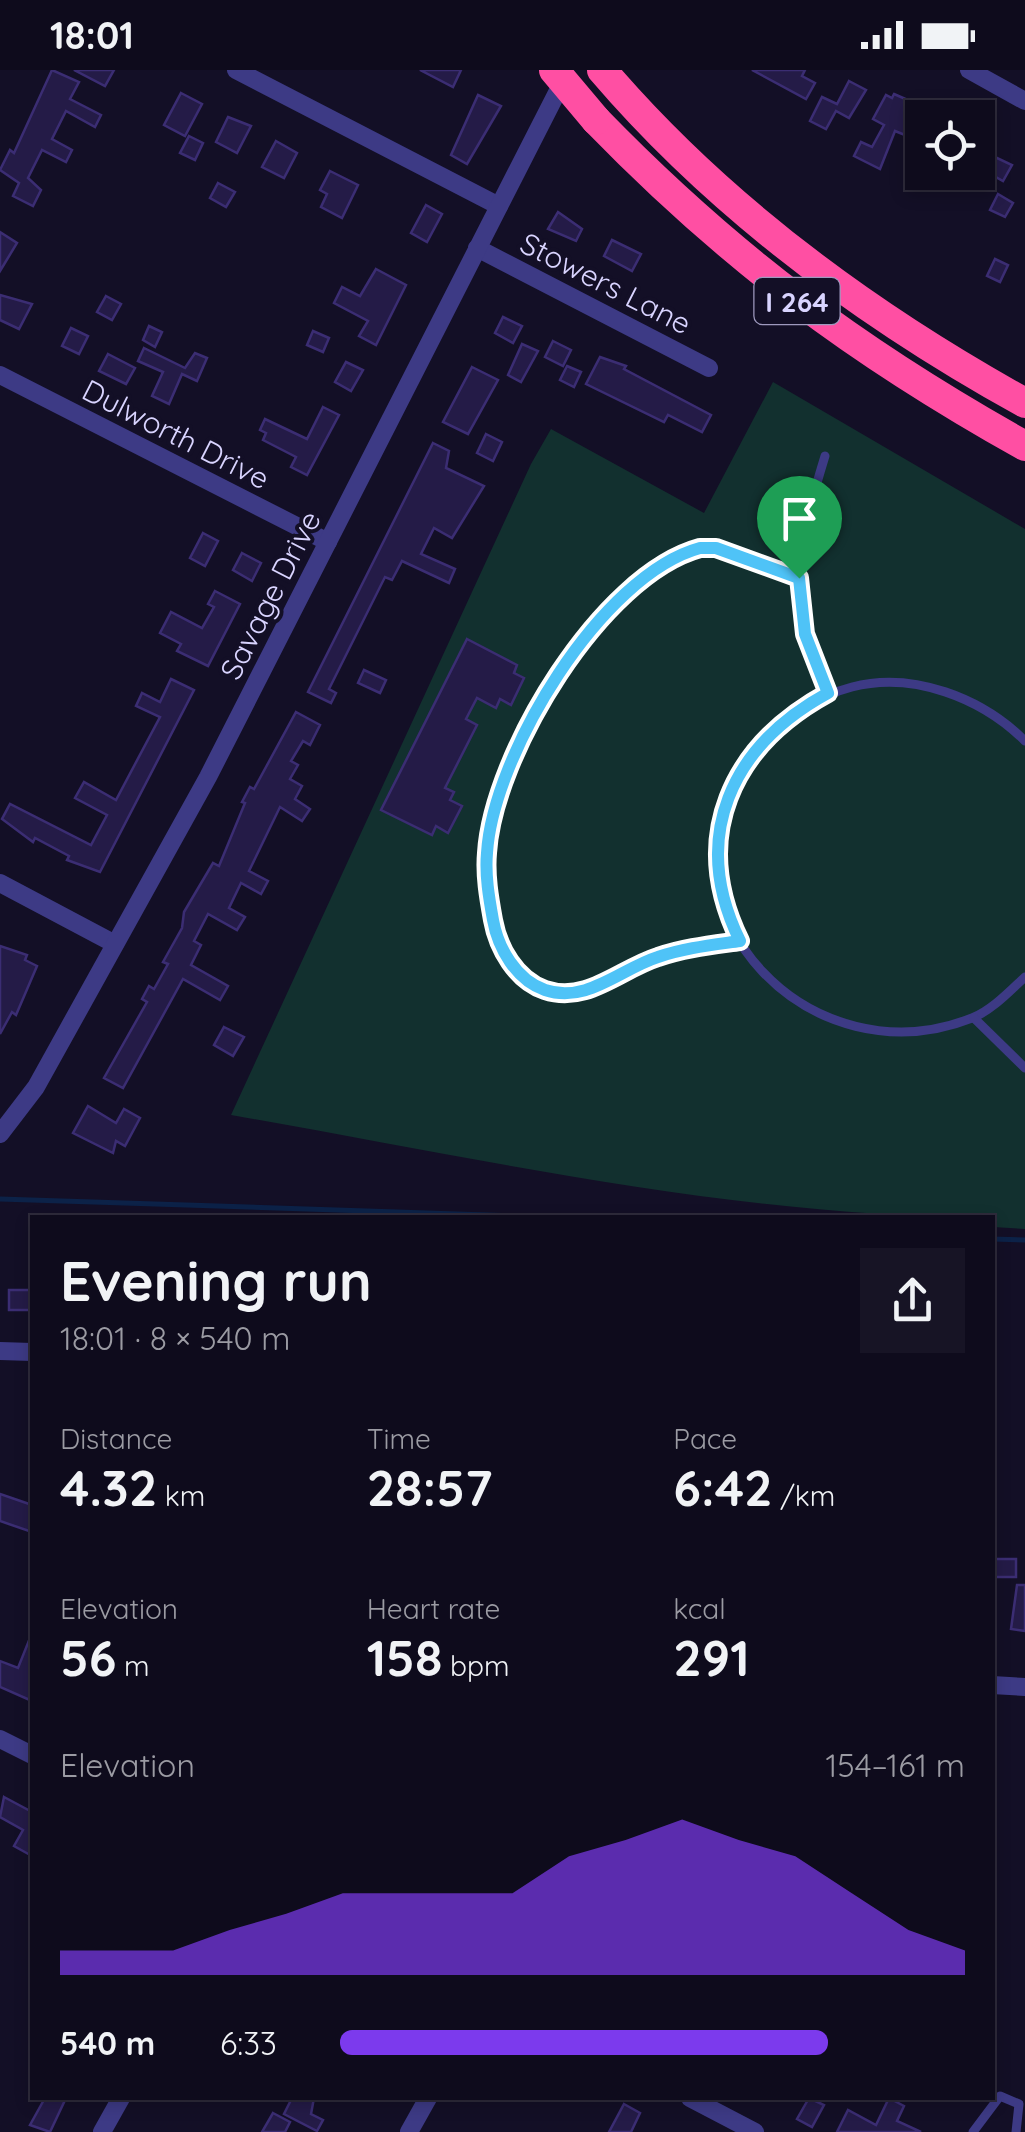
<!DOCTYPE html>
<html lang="en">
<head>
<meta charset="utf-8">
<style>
	:root { --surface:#0e0b1c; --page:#171425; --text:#f1f3f6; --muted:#9b9ba3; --line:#2e2b3b; --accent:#7c3aed }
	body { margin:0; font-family:Quicksand,sans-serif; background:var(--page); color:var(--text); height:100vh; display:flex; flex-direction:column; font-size:38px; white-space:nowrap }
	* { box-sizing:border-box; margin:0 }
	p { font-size:32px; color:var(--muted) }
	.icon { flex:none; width:55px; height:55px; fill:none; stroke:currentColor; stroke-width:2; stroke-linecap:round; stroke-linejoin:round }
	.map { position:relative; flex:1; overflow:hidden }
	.details { position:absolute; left:30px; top:1145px; width:965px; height:885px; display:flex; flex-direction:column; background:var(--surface); border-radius:0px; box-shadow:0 5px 15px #0003,0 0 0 2px var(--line) }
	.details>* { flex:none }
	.fabs { position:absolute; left:905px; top:30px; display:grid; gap:20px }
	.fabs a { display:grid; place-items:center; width:90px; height:90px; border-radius:0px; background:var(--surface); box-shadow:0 5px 15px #0003,0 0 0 2px var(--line); font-size:50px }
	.pin { position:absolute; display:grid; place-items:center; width:85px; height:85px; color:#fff; margin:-102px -42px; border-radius:50% 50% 50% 0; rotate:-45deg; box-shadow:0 0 10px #0007 }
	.pin .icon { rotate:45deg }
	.round { display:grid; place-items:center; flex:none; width:105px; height:105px; border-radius:0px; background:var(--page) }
	.summary { display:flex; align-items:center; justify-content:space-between; height:170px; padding:0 30px }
	h1 { font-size:55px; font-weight:800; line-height:75px }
	.stats { display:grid; grid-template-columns:repeat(3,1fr); gap:15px; height:170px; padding:10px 30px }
	.stats div { display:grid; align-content:center }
	.stats b { font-size:50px; font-weight:800 }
	.stats small { font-size:28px; font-weight:400 }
	.stats p { font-size:28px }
	.chart { height:280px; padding:20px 30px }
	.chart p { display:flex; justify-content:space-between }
	.chart svg { width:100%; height:180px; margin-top:10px; fill:var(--accent); opacity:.7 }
	ul { padding:0 30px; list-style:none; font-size:32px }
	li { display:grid; grid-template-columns:160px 120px 1fr; align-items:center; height:75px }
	li i { height:25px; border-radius:12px; background:var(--accent) }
	.status { display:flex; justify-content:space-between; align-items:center; height:70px; padding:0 50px; background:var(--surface); direction:ltr }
	.status svg { height:28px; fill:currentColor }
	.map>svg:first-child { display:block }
</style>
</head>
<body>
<div class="status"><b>18:01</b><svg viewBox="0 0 49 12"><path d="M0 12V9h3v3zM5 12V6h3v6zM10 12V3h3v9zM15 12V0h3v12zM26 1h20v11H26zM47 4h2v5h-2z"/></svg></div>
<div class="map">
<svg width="1025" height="2062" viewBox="0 0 1025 2062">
	<rect width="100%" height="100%" fill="#130f26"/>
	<path fill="#12302f" d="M773 312 1025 459V1159L993 1157 992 1148C736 1147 483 1089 231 1045L531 394 551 359 704 443Z"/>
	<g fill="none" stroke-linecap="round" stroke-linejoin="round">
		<g stroke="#0c2248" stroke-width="5">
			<path d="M0 1129 581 1148"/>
			<path d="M992 1169 1025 1170"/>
		</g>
	</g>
	<g fill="#241b47" stroke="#3b2d73" stroke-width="2.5">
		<path d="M52 0 79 12 70 29 101 45 95 57 66 41 52 69 72 80 66 92 42 80 28 108 41 120 33 136 13 126 19 113 0 100 10 80 14 83Z"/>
		<path d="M74 0H114L105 16Z"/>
		<path d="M420 0H461L453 17Z"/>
		<path d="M752 0H805L802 6 815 13 806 29Z"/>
		<path d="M849 11 866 20 849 48 836 41 826 59 810 51 822 27 837 34Z"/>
		<path d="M181 23 202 34 185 66 164 55Z"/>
		<path d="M894 24 910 31 912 39 922 45V72L895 61 880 99 854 86 861 72 872 77 884 55 873 49 886 25 892 28Z"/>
		<path d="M478 25 501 36 467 94 451 85Z"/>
		<path d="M228 47 251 56 237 83 216 72Z"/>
		<path d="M189 66 203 73 195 90 180 83Z"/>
		<path d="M276 71 297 83 284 108 262 97Z"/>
		<path d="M978 79 1012 95 1003 111 978 97Z"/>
		<path d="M330 101 358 115 342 148 321 137 327 124 320 120Z"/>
		<path d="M218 113 235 122 226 137 210 128Z"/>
		<path d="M998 124 1013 133 1005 147 990 140Z"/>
		<path d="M426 135 442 144 427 172 411 163Z"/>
		<path d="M558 142 582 159 576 171 548 159Z"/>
		<path d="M0 162 17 173 0 201Z"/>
		<path d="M612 170 641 184 632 201 604 186Z"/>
		<path d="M995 189 1008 195 1000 212 987 206Z"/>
		<path d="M376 199 406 215 376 275 359 266 368 251 334 233 342 217 360 226Z"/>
		<path d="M0 225 32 234 19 259 0 250Z"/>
		<path d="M106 226 121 234 112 250 97 242Z"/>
		<path d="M503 247 522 256 513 273 495 263Z"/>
		<path d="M149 256 162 262 155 277 143 270Z"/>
		<path d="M71 258 88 266 79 284 62 276Z"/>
		<path d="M313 261 329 268 323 282 307 275Z"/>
		<path d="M553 271 571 280 563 296 545 287Z"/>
		<path d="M522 274 538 281 521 312 508 305Z"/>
		<path d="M144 278 185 298 195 283 207 288 197 311 182 304 169 334 152 326 163 302 138 291Z"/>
		<path d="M108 284 135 298 126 314 99 301Z"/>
		<path d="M600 287 626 296 624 299 711 345 702 362 668 345 664 352 586 314Z"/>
		<path d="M346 292 363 300 351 321 335 312Z"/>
		<path d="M567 296 581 302 574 317 560 310Z"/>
		<path d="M472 297 498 310 468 364 443 352Z"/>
		<path d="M323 337 339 345 307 405 291 397 296 387 263 370 266 363 260 360 265 349 307 369Z"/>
		<path d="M486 364 502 372 493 391 477 383Z"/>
		<path d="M433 373 449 381 446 398 484 416 452 468 434 458 421 484 455 499 449 513 402 491 392 510 385 507 329 619 336 623 331 633 308 622Z"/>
		<path d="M203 463 218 471 205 496 190 488Z"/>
		<path d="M242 483 261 493 252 511 233 500Z"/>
		<path d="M215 521 240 534 208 596 177 581 181 574 160 563 171 542 202 558 214 537 208 534Z"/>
		<path d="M467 569 517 595 514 603 524 608 511 635 500 629 496 638 477 628 466 649 477 655 445 718 454 722 450 730 462 736 448 763 436 756 432 765 381 740Z"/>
		<path d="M364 600 386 610 380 623 358 613Z"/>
		<path d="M171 609 194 620 100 802 67 790 69 786 35 768 33 772 2 749 10 734 91 775 107 745 75 728 84 712 116 730 160 647 136 636 142 623 160 632Z"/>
		<path d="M296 642 320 655 310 675 303 671 291 691 298 695 290 709 302 716 295 729 310 739 302 751 280 737 249 801 268 811 261 824 241 813 229 838 245 847 237 860 208 844 194 871 201 875 191 895 228 916 220 930 183 909 123 1018 104 1008 147 932 142 929 149 916 154 919 168 894 163 892 182 858 184 842 213 793 219 796 245 733 242 732 250 717 254 719Z"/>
		<path d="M0 876 27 885 25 890 37 896 16 945 12 942 0 964Z"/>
		<path d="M224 957 244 967 233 986 214 975Z"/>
		<path d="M88 1036 116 1053 124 1039 140 1048 125 1076 116 1071 113 1083 73 1063Z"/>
		<rect x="9" y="1220" width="23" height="20"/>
		<path d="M0 1424 32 1435V1462L0 1451Z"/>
		<rect x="995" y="1489" width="21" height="18"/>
		<path d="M1017 1515H1025V1561L1011 1559Z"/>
		<path d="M32 1563V1631L0 1617V1591L18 1598Z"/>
		<path d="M4 1727 32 1742V1786L14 1776 23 1760 0 1747Z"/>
		<path d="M45 2028H66L50 2062 30 2055Z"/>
		<path d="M292 2028H314L311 2044 323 2050 317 2061 284 2044Z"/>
		<path d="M809 2028 824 2035 812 2057 797 2049Z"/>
		<path d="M889 2028 904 2036 897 2051 921 2062H837L848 2040 876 2055Z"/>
		<path d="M624 2034 640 2043 631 2062H609Z"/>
		<path d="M273 2043 290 2052 285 2062H262Z"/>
	</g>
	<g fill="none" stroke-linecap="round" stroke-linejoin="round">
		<g stroke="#3d3a85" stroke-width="9">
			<path d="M825 386C794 487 789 524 828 623"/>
			<path d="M1025 671C982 628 913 601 852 617 807 629 771 655 745 694 648 846 813 1011 972 948 991 941 1010 921 1025 907"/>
			<path d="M740 871C712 875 684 878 657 887 621 899 585 935 544 919 514 908 498 877 493 848 485 808 485 767 498 728 523 654 615 494 697 479 729 473 769 497 799 508"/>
			<path d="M974 948 1025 998"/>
			<path d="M973 2062 1000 2026 1019 2034 1016 2062"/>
		</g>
		<g stroke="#3d3a85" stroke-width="18">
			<path d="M236 0 499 136"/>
			<path d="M969 0 1025 31"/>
			<path d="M477 178 709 298"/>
			<path d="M0 305 328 472"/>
			<path d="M0 813 115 874"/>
			<path d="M0 1064 36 1017 208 707 566 5"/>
			<path d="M0 1281 32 1282"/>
			<path d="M992 1615 1025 1617"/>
			<path d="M0 1669 32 1685"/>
			<path d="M690 2028 755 2062"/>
			<path d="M102 2062 121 2028"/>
			<path d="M409 2062 428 2028"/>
		</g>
		<g stroke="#ff4fa3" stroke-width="30">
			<path d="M602 0C720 138 866 245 1025 333"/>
			<path d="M596 50C730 188 857 282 1025 376"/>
		</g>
		<path stroke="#ff4fa3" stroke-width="30" d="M554 0 596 50"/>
	</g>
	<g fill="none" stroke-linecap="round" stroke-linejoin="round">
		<defs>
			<path id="route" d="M700 478H716L799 508 805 564 828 623C731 676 689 767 740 871 712 875 684 878 658 887 620 899 587 934 545 920 516 910 498 878 493 850 489 828 485 805 487 783 493 685 601 505 700 478Z"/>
		</defs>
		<use href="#route" stroke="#fff" stroke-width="20"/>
		<use href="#route" stroke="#4fc3f7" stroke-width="12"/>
	</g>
	<g text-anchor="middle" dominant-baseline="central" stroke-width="8" stroke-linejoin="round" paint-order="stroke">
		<rect fill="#130f26" stroke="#9e99be" stroke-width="2.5" x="754.5" y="208" width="85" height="46" rx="8"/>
		<g font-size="28" font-weight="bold" fill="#d9d4ff">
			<text x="797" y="231">I 264</text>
		</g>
		<g font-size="30" fill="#d9d4ff" stroke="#130f26">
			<text transform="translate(606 213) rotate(27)">Stowers Lane</text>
			<text transform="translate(176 364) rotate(27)">Dulworth Drive</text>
			<text transform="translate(270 525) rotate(-63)">Savage Drive</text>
		</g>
	</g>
</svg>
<div class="fabs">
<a><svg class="icon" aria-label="locate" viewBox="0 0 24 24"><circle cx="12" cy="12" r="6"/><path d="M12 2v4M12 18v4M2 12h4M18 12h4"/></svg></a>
</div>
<div class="pin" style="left:799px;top:508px;background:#1e9e55"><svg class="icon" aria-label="arrive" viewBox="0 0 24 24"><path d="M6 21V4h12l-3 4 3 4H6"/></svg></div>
<section class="details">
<div class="summary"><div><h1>Evening run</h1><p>18:01 · 8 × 540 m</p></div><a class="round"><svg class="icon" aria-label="share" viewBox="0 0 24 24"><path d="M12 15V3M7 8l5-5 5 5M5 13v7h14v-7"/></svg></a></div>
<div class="stats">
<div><p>Distance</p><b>4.32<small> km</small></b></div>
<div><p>Time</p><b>28:57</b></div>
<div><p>Pace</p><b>6:42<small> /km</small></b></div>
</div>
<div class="stats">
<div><p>Elevation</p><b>56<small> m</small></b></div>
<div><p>Heart rate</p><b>158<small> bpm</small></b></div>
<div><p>kcal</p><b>291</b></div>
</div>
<div class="chart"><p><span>Elevation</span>154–161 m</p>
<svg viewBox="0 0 160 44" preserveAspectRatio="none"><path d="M0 44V38L10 38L20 38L30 33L40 29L50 24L60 24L70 24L80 24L90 15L100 11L110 6L120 11L130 15L140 24L150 33L160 38V44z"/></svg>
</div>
<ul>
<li><b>540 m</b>6:33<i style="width:78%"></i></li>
</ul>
</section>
</div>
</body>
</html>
